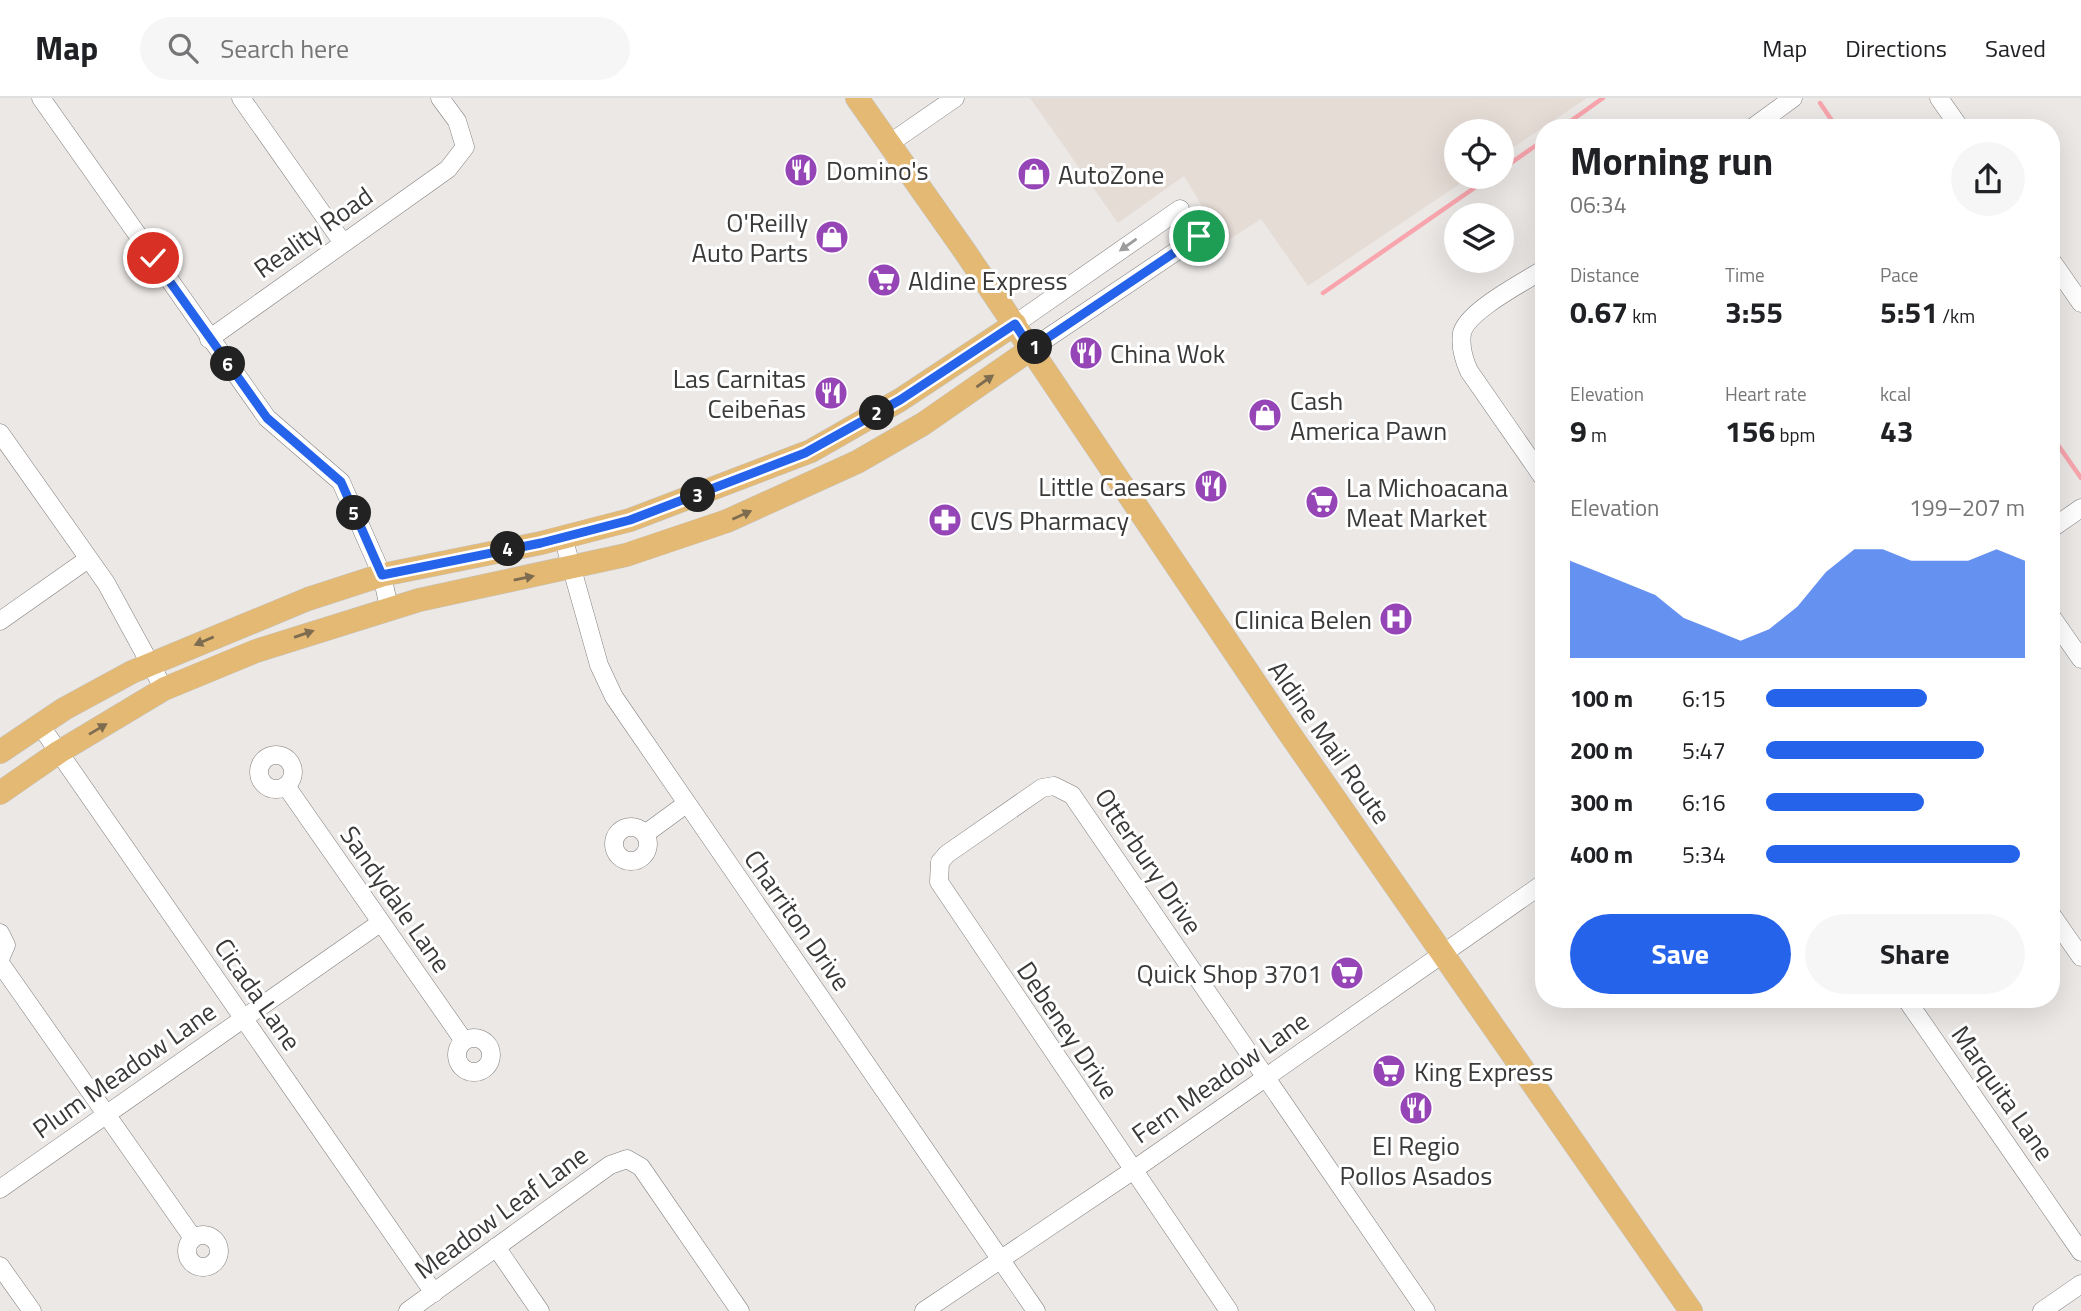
<!DOCTYPE html>
<html lang="en">
<head>
<meta charset="utf-8">
<style>
	:root { --surface:#fff; --page:#f6f6f6; --text:#202124; --muted:#757577; --line:#e0e0e0; --accent:#2563eb }
	body { margin:0; font-family:"Titillium Web",sans-serif; background:var(--page); color:var(--text); height:100vh; display:flex; flex-direction:column; font-size:26px; white-space:nowrap }
	* { box-sizing:border-box; margin:0 }
	p { font-size:23px; color:var(--muted) }
	.icon { flex:none; width:38px; height:38px; fill:none; stroke:currentColor; stroke-width:2; stroke-linecap:round; stroke-linejoin:round }
	.map { position:relative; flex:1; overflow:hidden }
	.sheet { position:absolute; left:1535px; top:21px; width:525px; height:889px; display:flex; flex-direction:column; background:var(--surface); border-radius:28px; box-shadow:0 7px 28px #0002 }
	.sheet>* { flex:none }
	.fabs { position:absolute; left:1444px; top:21px; display:grid; gap:14px }
	.fabs a { display:grid; place-items:center; width:70px; height:70px; border-radius:50%; background:var(--surface); box-shadow:0 7px 28px #0002; font-size:35px }
	.pin { position:absolute; display:grid; place-items:center; width:60px; height:60px; color:#fff; margin:-30px; border:4px solid #fff; border-radius:50%; box-shadow:0 2px 7px #0007 }
	.km { position:absolute; width:35px; height:35px; margin:-18px; border-radius:50%; background:#222; color:#fff; font-size:19px; line-height:35px; text-align:center }
	.round { display:grid; place-items:center; flex:none; width:74px; height:74px; border-radius:37px; background:var(--page) }
	.head { display:flex; align-items:center; justify-content:space-between; height:119px; padding:0 35px }
	h1 { font-size:38px; font-weight:700; line-height:52px }
	.figures { display:grid; grid-template-columns:repeat(3,1fr); gap:10px; height:119px; padding:7px 35px }
	.figures div { display:grid; align-content:center }
	.figures b { font-size:30px; font-weight:700 }
	.figures small { font-size:19px; font-weight:400 }
	.figures p { font-size:19px }
	.chart { height:196px; padding:14px 35px }
	.chart p { display:flex; justify-content:space-between }
	.chart svg { width:100%; height:126px; margin-top:7px; fill:var(--accent); opacity:.7 }
	.button { display:flex; gap:14px; margin-top:auto; padding:14px 35px }
	.button a { flex:1; height:80px; border-radius:42px; background:var(--accent); color:#fff; font-size:28px; font-weight:700; line-height:80px; text-align:center }
	.button a+a { background:var(--page); color:var(--text) }
	ul { padding:0 35px; list-style:none; font-size:23px }
	li { display:grid; grid-template-columns:112px 84px 1fr; align-items:center; height:52px }
	li i { height:18px; border-radius:9px; background:var(--accent) }
	header { display:flex; align-items:center; gap:42px; box-sizing:border-box; height:98px; padding:0 35px; background:var(--surface); border-bottom:2px solid var(--line) }
	header strong { font-size:33px }
	nav { display:flex; gap:38px; margin-inline-start:auto; font-size:24px }
	.search { width:490px; height:63px; background:var(--page); display:flex; align-items:center; gap:18px; box-sizing:border-box; padding:0 24px; border-radius:38px; color:var(--muted); font-size:26px }
	.map>svg:first-child { display:block }
</style>
</head>
<body>
<header>
<strong>Map</strong>
<div class="search"><svg class="icon" aria-label="search" viewBox="0 0 24 24"><circle cx="10" cy="10" r="6"/><path d="M15 15l6 6"/></svg>Search here</div>
<nav><a>Map</a><a>Directions</a><a>Saved</a></nav>
</header>
<div class="map">
<svg width="2081" height="1213" viewBox="0 0 2081 1213">
	<rect width="100%" height="100%" fill="#ebe8e6"/>
	<path fill="#e6dcd6" d="M1030 0H1587L1502 57V33H1456V79H1470L1308 188 1261 121 1224 145 1184 78 1118 125Z"/>
	<g fill="none" stroke-linecap="round" stroke-linejoin="round">
		<g stroke="#f8a5ad" stroke-width="4.5">
			<path d="M1820 5 1837 30"/>
			<path d="M1561 30 1603 0"/>
			<path d="M1502 71 1544 42"/>
			<path d="M1323 195 1490 79"/>
			<path d="M2051 337 2081 380"/>
		</g>
		<defs>
			<g id="minor">
				<path d="M41 0 267 320 341 384 382 477 389 510"/>
				<path d="M241 0 343 145"/>
				<path d="M1939 0 1960 30"/>
				<path d="M1752 30 1793 0"/>
				<path d="M890 45 955 0"/>
				<path d="M2051 162 2081 205"/>
				<path d="M1544 171C1524 184 1467 213 1462 235 1460 248 1464 262 1469 273L1544 381"/>
				<path d="M1015 226 1180 111"/>
				<path d="M209 241 448 71 465 49 457 23 440 0"/>
				<path d="M1031 251 1199 138"/>
				<path d="M0 335 106 485 164 591"/>
				<path d="M2051 431 2081 410"/>
				<path d="M563 439 599 567 614 599 1036 1213"/>
				<path d="M2051 518 2081 561"/>
				<path d="M0 523 88 461"/>
				<path d="M40 627 434 1195"/>
				<circle cx="276" cy="674" r="17"/>
				<path d="M286 688 464 943"/>
				<circle cx="631" cy="746" r="17"/>
				<path d="M645 736 686 706"/>
				<path d="M2051 816 2081 859"/>
				<path d="M0 835 6 847 0 861"/>
				<path d="M0 865 193 1140"/>
				<path d="M1906 901 2081 1154"/>
				<circle cx="474" cy="957" r="17"/>
				<path d="M0 1091 380 825"/>
				<circle cx="203" cy="1153" r="16"/>
				<path d="M496 1149 540 1213"/>
				<path d="M0 1168 32 1213"/>
				<path d="M408 1213 610 1067 627 1061 641 1069 740 1213"/>
				<path d="M924 1213 1132 1073 1544 785"/>
				<path d="M1229 1213 939 784 940 764 947 756 1042 690 1054 688 1072 697 1426 1213"/>
				<path d="M2042 1213 2081 1186"/>
			</g>
			<g id="major">
				<path d="M857 0 966 155 1285 629 1691 1213"/>
				<path d="M0 654 64 611 132 574 308 501 382 477 541 445 630 422 811 353 900 302 1015 226"/>
				<path d="M0 695 59 654 164 591 256 553 419 502 626 457 727 423 857 364 923 326 1031 251"/>
			</g>
		</defs>
		<use href="#minor" stroke="#7f7c7b" stroke-width="19"/>
		<use href="#major" stroke="#c4c4c3" stroke-width="24"/>
		<use href="#minor" stroke="#fff" stroke-width="18"/>
		<use href="#major" stroke="#e4b974" stroke-width="23"/>
	</g>
	<defs><path id="oneway-solid" d="M-6-.8H1V-3.2L6.5 0L1 3.2V.8H-6Z" transform="scale(1.75)"/></defs>
	<use fill="#9c9c9c" href="#oneway-solid" transform="translate(1128 147) rotate(145)"/>
	<g fill="#7e6c50">
		<use href="#oneway-solid" transform="translate(985 283) rotate(-35)"/>
		<use href="#oneway-solid" transform="translate(742 417) rotate(-24)"/>
		<use href="#oneway-solid" transform="translate(524 480) rotate(-12)"/>
		<use href="#oneway-solid" transform="translate(304 536) rotate(-19)"/>
		<use href="#oneway-solid" transform="translate(204 543) rotate(157)"/>
		<use href="#oneway-solid" transform="translate(98 631) rotate(-31)"/>
	</g>
	<g fill="none" stroke-linecap="round" stroke-linejoin="round">
		<defs>
			<path id="route" d="M153 160 267 320 341 384 382 477 541 445 630 422 805 355 900 302 1015 226 1031 251 1199 138"/>
		</defs>
		<use href="#route" stroke="#fff" stroke-width="14"/>
		<use href="#route" stroke="#2563eb" stroke-width="9"/>
	</g>
	<defs>
		<symbol id="restaurant-disc" viewBox="-11 -11 22 22"><circle r="9.5" fill="#9545b5" stroke="#fff"/><path d="M-5-6h1v4h1v-4h1v4h1v-4h1v5L-1.5 .5V6h-2V.5L-5-1ZM5-6V6H3V1.5H1.5Q1.5-4 5-6Z" fill="#fff"/></symbol>
		<symbol id="shop-disc" viewBox="-11 -11 22 22"><circle r="9.5" fill="#9545b5" stroke="#fff"/><path d="M-5-2.5h2.3a2.7 3.5 0 0 1 5.4 0H5L5.5 6h-11ZM-1.5-2.5h3a1.5 2.3 0 0 0-3 0Z" fill="#fff"/></symbol>
		<symbol id="supermarket-disc" viewBox="-11 -11 22 22"><circle r="9.5" fill="#9545b5" stroke="#fff"/><path d="M-6-5.5h2.5l.6 2H6L4.5 2H-2.5L-4.4-4H-6ZM-1.5 3.2a1.3 1.3 0 1 0 .1 0ZM3 3.2a1.3 1.3 0 1 0 .1 0Z" fill="#fff"/></symbol>
		<symbol id="pharmacy-disc" viewBox="-11 -11 22 22"><circle r="9.5" fill="#9545b5" stroke="#fff"/><path d="M-2-6h4v4h4v4h-4v4h-4v-4h-4v-4h4Z" fill="#fff"/></symbol>
		<symbol id="hospital-disc" viewBox="-11 -11 22 22"><circle r="9.5" fill="#9545b5" stroke="#fff"/><path d="M-5-5h3v3.5h4V-5h3V5h-3V1.5h-4V5h-3Z" fill="#fff"/></symbol>
	</defs>
	<g fill-rule="evenodd">
		<use href="#restaurant-disc" x="782" y="53" width="38" height="38"/>
		<use href="#shop-disc" x="1015" y="57" width="38" height="38"/>
		<use href="#shop-disc" x="813" y="120" width="38" height="38"/>
		<use href="#supermarket-disc" x="865" y="163" width="38" height="38"/>
		<use href="#restaurant-disc" x="1067" y="236" width="38" height="38"/>
		<use href="#restaurant-disc" x="812" y="276" width="38" height="38"/>
		<use href="#shop-disc" x="1246" y="298" width="38" height="38"/>
		<use href="#restaurant-disc" x="1192" y="369" width="38" height="38"/>
		<use href="#supermarket-disc" x="1303" y="385" width="38" height="38"/>
		<use href="#pharmacy-disc" x="926" y="403" width="38" height="38"/>
		<use href="#hospital-disc" x="1377" y="502" width="38" height="38"/>
		<use href="#supermarket-disc" x="1328" y="856" width="38" height="38"/>
		<use href="#supermarket-disc" x="1370" y="954" width="38" height="38"/>
		<use href="#restaurant-disc" x="1397" y="991" width="38" height="38"/>
	</g>
	<g text-anchor="middle" dominant-baseline="central" stroke-width="6" stroke-linejoin="round" paint-order="stroke">
		<g font-size="26" fill="#3a3938" stroke="#fff" text-anchor="start">
			<text x="826" y="72">Domino's</text>
			<text x="1058" y="76">AutoZone</text>
			<text x="808" y="124" text-anchor="end">O'Reilly<tspan x="808" dy="30">Auto Parts</tspan></text>
			<text x="908" y="182">Aldine Express</text>
			<text x="1110" y="255">China Wok</text>
			<text x="806" y="280" text-anchor="end">Las Carnitas<tspan x="806" dy="30">Ceibeñas</tspan></text>
			<text x="1290" y="302">Cash<tspan x="1290" dy="30">America Pawn</tspan></text>
			<text x="1186" y="388" text-anchor="end">Little Caesars</text>
			<text x="1346" y="389">La Michoacana<tspan x="1346" dy="30">Meat Market</tspan></text>
			<text x="970" y="422">CVS Pharmacy</text>
			<text x="1372" y="521" text-anchor="end">Clinica Belen</text>
			<text x="1322" y="875" text-anchor="end">Quick Shop 3701</text>
			<text x="1414" y="973">King Express</text>
			<text x="1416" y="1047" text-anchor="middle">El Regio<tspan x="1416" dy="30">Pollos Asados</tspan></text>
		</g>
		<g font-size="26" fill="#3a3938" stroke="#fff">
			<text transform="translate(313 134) rotate(-35)">Reality Road</text>
			<text transform="translate(1330 644) rotate(55)">Aldine Mail Route</text>
			<text transform="translate(1149 763) rotate(56)">Otterbury Drive</text>
			<text transform="translate(396 801) rotate(55)">Sandydale Lane</text>
			<text transform="translate(798 822) rotate(55)">Charriton Drive</text>
			<text transform="translate(258 896) rotate(55)">Cicada Lane</text>
			<text transform="translate(1068 932) rotate(56)">Debeney Drive</text>
			<text transform="translate(124 972) rotate(-35)">Plum Meadow Lane</text>
			<text transform="translate(1220 979) rotate(-35)">Fern Meadow Lane</text>
			<text transform="translate(2003 995) rotate(55)">Marquita Lane</text>
			<text transform="translate(501 1114) rotate(-36)">Meadow Leaf Lane</text>
		</g>
	</g>
</svg>
<div class="fabs">
<a><svg class="icon" aria-label="locate" viewBox="0 0 24 24"><circle cx="12" cy="12" r="6"/><path d="M12 2v4M12 18v4M2 12h4M18 12h4"/></svg></a>
<a><svg class="icon" aria-label="layers" viewBox="0 0 24 24"><path d="M12 4l9 5-9 5-9-5zM3 14l9 5 9-5"/></svg></a>
</div>
<div class="pin" style="left:1199px;top:138px;background:#1e9e55"><svg class="icon" aria-label="arrive" viewBox="0 0 24 24"><path d="M6 21V4h12l-3 4 3 4H6"/></svg></div>
<div class="pin" style="left:153px;top:160px;background:#d93025"><svg class="icon" aria-label="check" viewBox="0 0 24 24"><path d="M5 12l5 5 9-10"/></svg></div>
<b class="km" style="left:1035px;top:249px">1</b>
<b class="km" style="left:877px;top:315px">2</b>
<b class="km" style="left:698px;top:397px">3</b>
<b class="km" style="left:508px;top:451px">4</b>
<b class="km" style="left:354px;top:415px">5</b>
<b class="km" style="left:228px;top:266px">6</b>
<section class="sheet">
<div class="head"><div><h1>Morning run</h1><p>06:34</p></div><a class="round"><svg class="icon" aria-label="share" viewBox="0 0 24 24"><path d="M12 15V3M7 8l5-5 5 5M5 13v7h14v-7"/></svg></a></div>
<div class="figures">
<div><p>Distance</p><b>0.67<small> km</small></b></div>
<div><p>Time</p><b>3:55</b></div>
<div><p>Pace</p><b>5:51<small> /km</small></b></div>
</div>
<div class="figures">
<div><p>Elevation</p><b>9<small> m</small></b></div>
<div><p>Heart rate</p><b>156<small> bpm</small></b></div>
<div><p>kcal</p><b>43</b></div>
</div>
<div class="chart"><p><span>Elevation</span>199–207 m</p>
<svg viewBox="0 0 160 44" preserveAspectRatio="none"><path d="M0 44V10L10 14L20 18L30 22L40 30L50 34L60 38L70 34L80 26L90 14L100 6L110 6L120 10L130 10L140 10L150 6L160 10V44z"/></svg>
</div>
<ul>
<li><b>100 m</b>6:15<i style="width:62%"></i></li>
<li><b>200 m</b>5:47<i style="width:84%"></i></li>
<li><b>300 m</b>6:16<i style="width:61%"></i></li>
<li><b>400 m</b>5:34<i style="width:98%"></i></li>
</ul>
<div class="button"><a>Save</a><a>Share</a></div>
</section>
</div>
</body>
</html>
